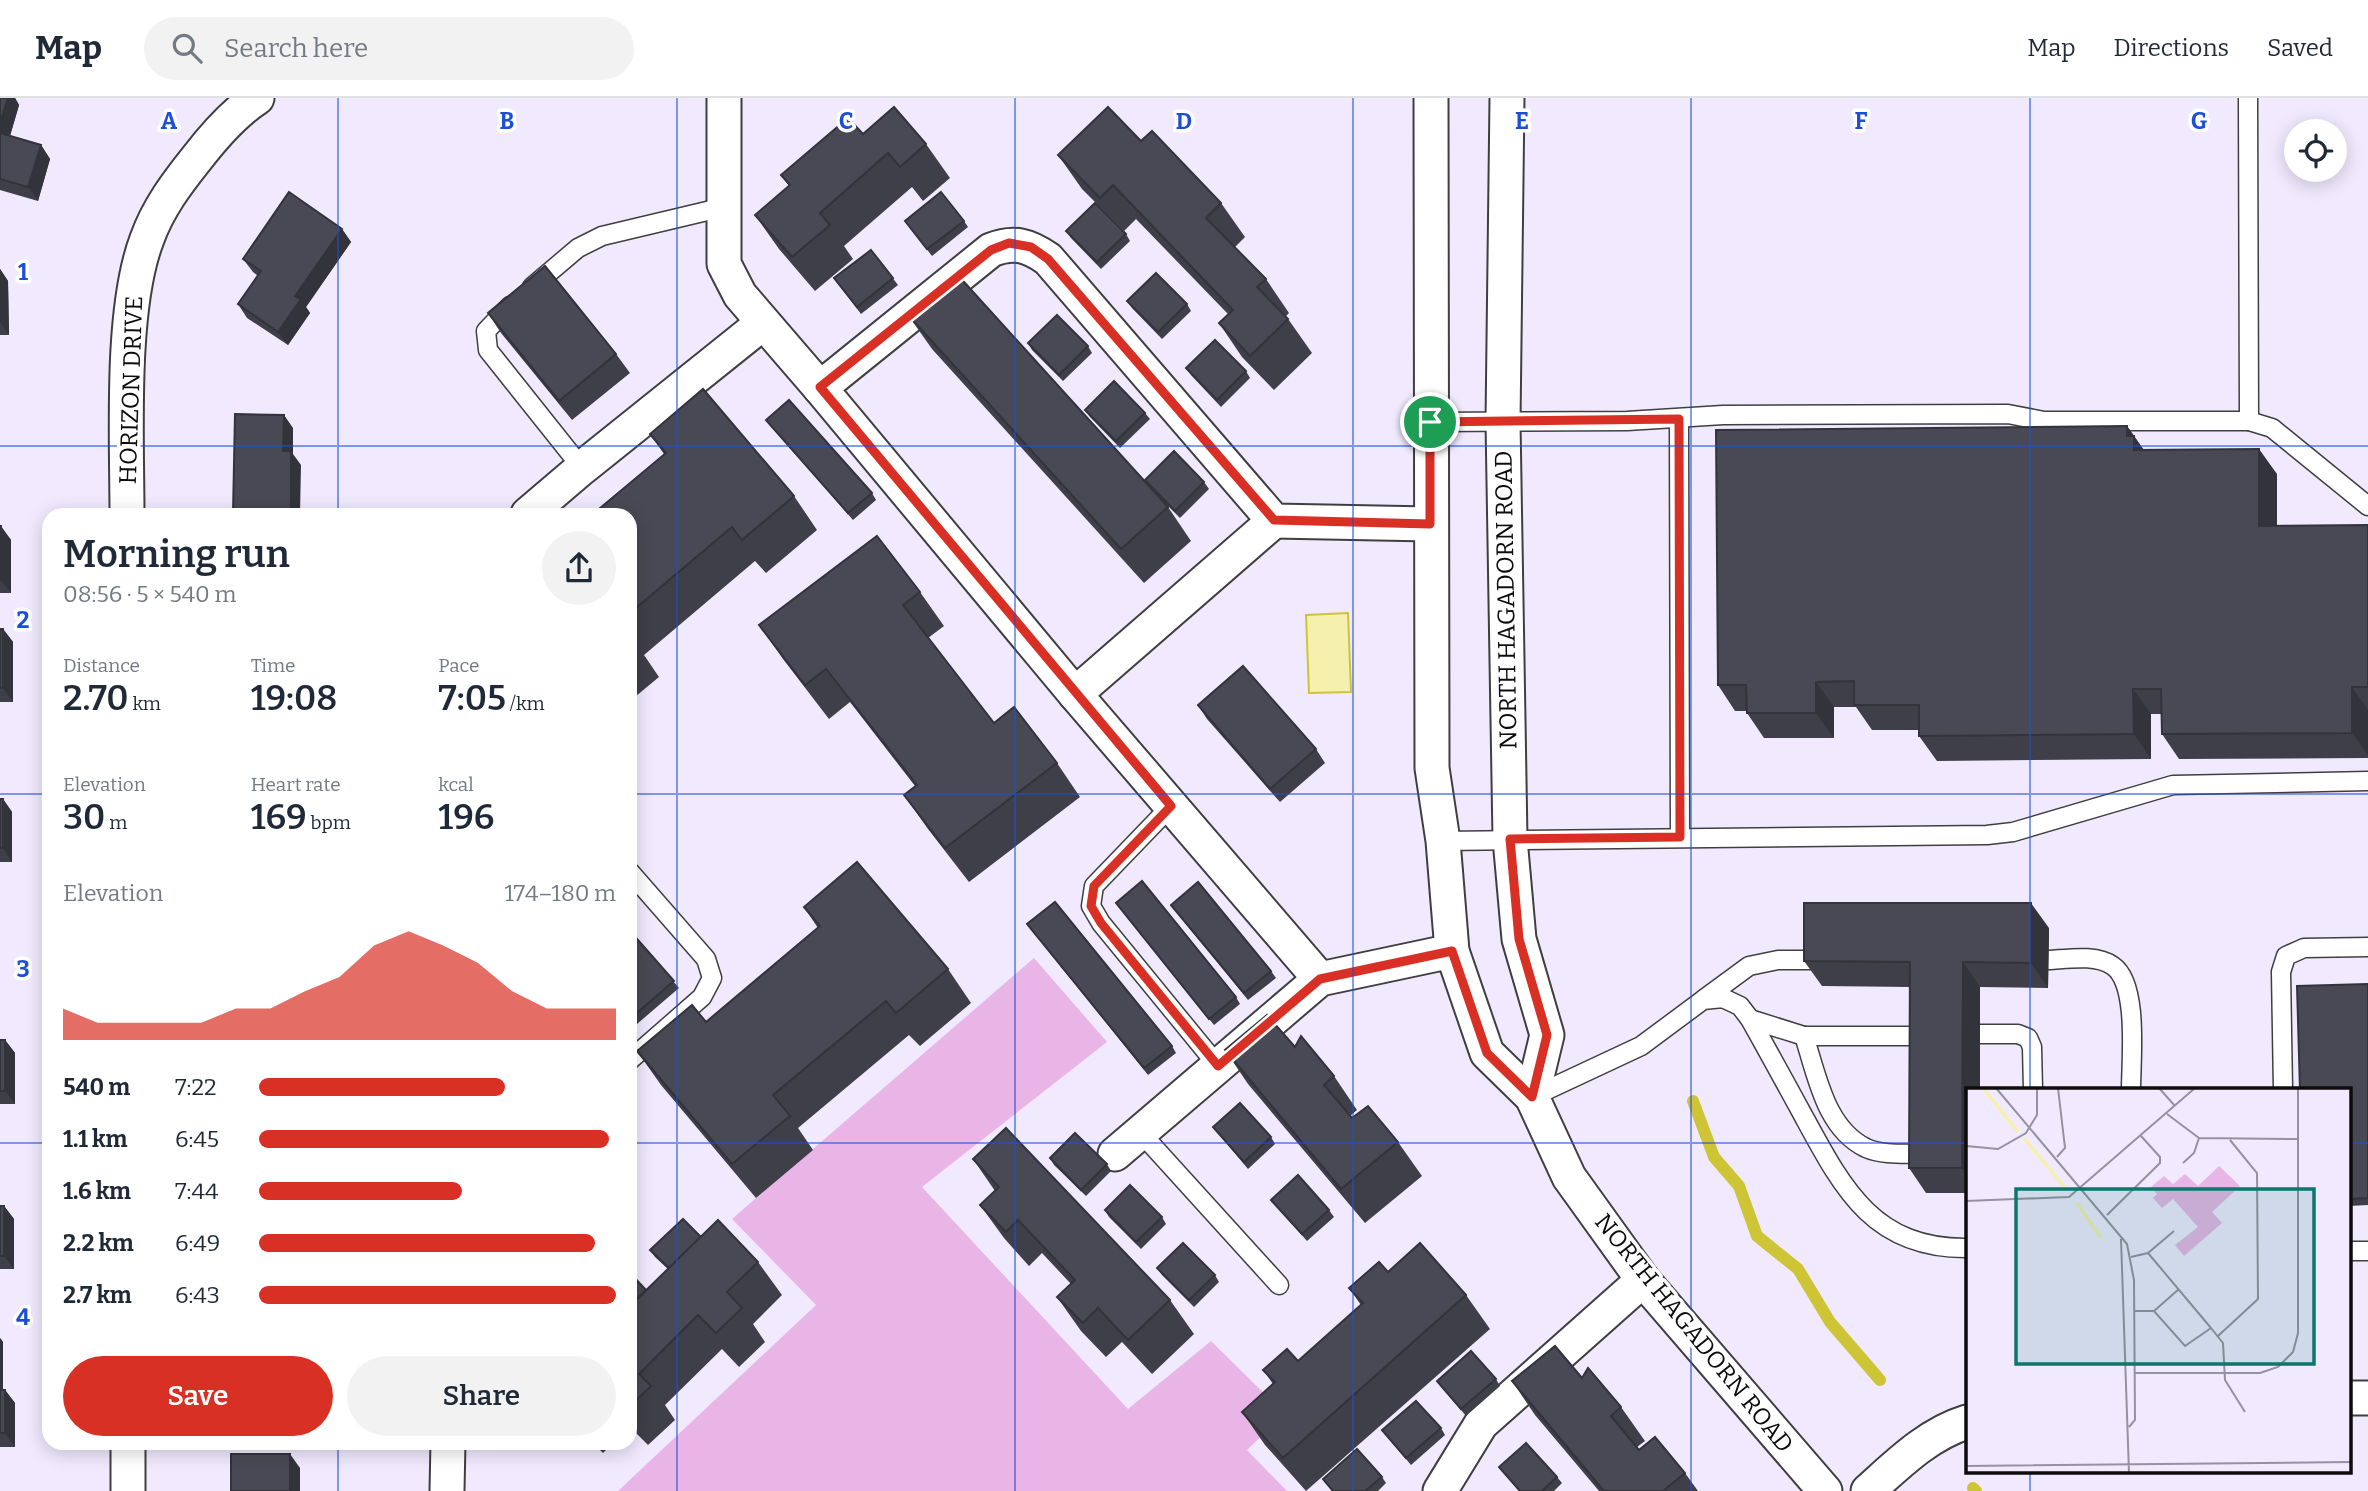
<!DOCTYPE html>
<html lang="en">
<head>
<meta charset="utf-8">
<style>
	:root { --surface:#fff; --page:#f2f2f3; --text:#1f2937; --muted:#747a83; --line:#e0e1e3; --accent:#d93025 }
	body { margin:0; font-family:Bitter,serif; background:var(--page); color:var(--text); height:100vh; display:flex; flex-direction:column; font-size:26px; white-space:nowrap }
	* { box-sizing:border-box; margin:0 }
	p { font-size:23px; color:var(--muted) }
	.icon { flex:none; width:38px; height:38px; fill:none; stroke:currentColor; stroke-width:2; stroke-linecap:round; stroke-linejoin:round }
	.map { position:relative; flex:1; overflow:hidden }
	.side { position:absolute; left:42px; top:410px; width:595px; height:942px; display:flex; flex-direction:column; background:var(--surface); border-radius:21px; box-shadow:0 4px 18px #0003 }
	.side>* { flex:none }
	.buttons { position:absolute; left:2284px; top:21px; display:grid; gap:14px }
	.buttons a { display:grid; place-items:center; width:63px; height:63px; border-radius:50%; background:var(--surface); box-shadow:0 4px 18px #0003; font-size:35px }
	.pin { position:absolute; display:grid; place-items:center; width:60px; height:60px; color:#fff; margin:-30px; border:4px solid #fff; border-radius:50%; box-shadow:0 2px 7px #0007 }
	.round { display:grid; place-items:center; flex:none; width:74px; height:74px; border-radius:37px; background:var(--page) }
	.headline { display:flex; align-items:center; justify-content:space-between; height:119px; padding:0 21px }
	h1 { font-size:38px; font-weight:600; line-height:52px }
	.stats { display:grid; grid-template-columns:repeat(3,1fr); gap:10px; height:119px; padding:7px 21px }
	.stats div { display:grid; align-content:center }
	.stats b { font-size:35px; font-weight:600 }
	.stats small { font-size:19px; font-weight:400 }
	.stats p { font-size:19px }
	.chart { height:196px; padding:14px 21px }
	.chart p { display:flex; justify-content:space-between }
	.chart svg { width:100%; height:126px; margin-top:7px; fill:var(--accent); opacity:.7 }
	.action { display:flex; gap:14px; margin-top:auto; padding:14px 21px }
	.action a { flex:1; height:80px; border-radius:42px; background:var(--accent); color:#fff; font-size:28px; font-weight:600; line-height:80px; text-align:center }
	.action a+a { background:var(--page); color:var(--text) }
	ul { padding:0 21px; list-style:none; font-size:23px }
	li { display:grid; grid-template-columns:112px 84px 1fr; align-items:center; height:52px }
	li i { height:18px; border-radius:9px; background:var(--accent) }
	header { display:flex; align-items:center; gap:42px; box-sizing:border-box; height:98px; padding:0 35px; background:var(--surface); border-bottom:2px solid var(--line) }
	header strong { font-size:33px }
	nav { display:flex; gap:38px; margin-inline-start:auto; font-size:24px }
	.search { width:490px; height:63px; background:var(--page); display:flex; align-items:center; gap:18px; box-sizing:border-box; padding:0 24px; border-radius:38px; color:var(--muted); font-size:26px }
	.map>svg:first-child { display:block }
</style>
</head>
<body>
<header>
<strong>Map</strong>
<div class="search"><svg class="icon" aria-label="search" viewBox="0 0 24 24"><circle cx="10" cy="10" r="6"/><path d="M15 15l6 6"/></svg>Search here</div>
<nav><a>Map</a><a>Directions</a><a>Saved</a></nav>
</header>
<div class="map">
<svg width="2368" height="1393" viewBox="0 0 2368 1393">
	<rect width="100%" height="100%" fill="#f1eaff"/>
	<path fill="#e9b5e7" d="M1034 860 1107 944 922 1089 1128 1311 1211 1243 1285 1316 1247 1352 1287 1393H618L816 1207 732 1121Z"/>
	<path fill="#f6f0af" stroke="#cdc436" stroke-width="2" d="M1348 515 1351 594 1309 595 1306 517Z"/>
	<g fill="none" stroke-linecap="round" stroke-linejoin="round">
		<g stroke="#cdc436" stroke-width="12">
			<path d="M1693 1003 1714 1059 1739 1088 1757 1138 1798 1171 1830 1224 1880 1282"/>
			<path d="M1973 1390 1976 1393"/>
		</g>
		<defs>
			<g id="service">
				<path d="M532 189 578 150 602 138 724 109"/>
				<path d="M510 208 486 233 488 252 582 370"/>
				<path d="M1679 321 1680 739"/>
				<path d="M2249 323 2272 330 2368 408"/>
				<path d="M1430 324 1627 323 1723 317 2008 316 2044 323H2249L2248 0"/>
				<path d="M1171 708 1094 788 1091 808 1101 825 1218 968"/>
				<path d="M1443 743 1987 737 2013 734 2173 687 2368 683"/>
				<path d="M630 774 706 861 712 880 702 899 630 962"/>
				<path d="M2049 862C2068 861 2096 856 2113 868 2139 886 2131 962 2131 992"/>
				<path d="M1704 901 1749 868 1778 862H1822"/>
				<path d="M1750 921 1804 938H1927"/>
				<path d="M1980 936H2018L2028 940 2032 949 2033 992"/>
				<path d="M1804 938C1817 977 1825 1030 1866 1050 1884 1058 1908 1055 1926 1056"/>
				<path d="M2283 992 2281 874 2286 858 2304 850 2368 849"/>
				<path d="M1532 999 1641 948 1703 902 1723 900 1740 908 1750 921C1768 953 1786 986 1804 1019 1843 1091 1874 1151 1967 1150"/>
				<path d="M1141 1035 1279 1187"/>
				<path d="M2349 1153H2368"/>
			</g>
			<g id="minor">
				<path d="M724 0V166L740 197 820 290 991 152C1014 143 1028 147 1048 161L1274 423 1430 426"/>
				<path d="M1431 0 1432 670 1443 743 1452 853 1487 955 1532 999 1569 1079 1643 1182 1825 1393"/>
				<path d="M1507 0 1503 324 1510 741 1519 841 1547 937 1532 999"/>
				<path d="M820 290 1075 596 1320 881"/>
				<path d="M127 416C127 340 120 211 147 141 158 110 177 85 197 60 214 38 234 15 257 0"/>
				<path d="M528 416 582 370 763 225"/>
				<path d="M1075 596 1274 423"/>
				<path d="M1115 1056 1320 881 1452 853"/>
				<path d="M2349 1300H2368"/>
				<path d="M128 1344V1393"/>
				<path d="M447 1393 448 1344"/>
				<path d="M1440 1393 1481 1326 1643 1182"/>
				<path d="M1868 1393C1898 1366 1928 1336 1967 1324"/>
			</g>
		</defs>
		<use href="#service" stroke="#3f3f3f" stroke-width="21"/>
		<use href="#minor" stroke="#3f3f3f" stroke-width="37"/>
		<use href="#service" stroke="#fff" stroke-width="18"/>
		<use href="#minor" stroke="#fff" stroke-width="33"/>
	</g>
	<g fill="#3e3f48">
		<path d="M0 0H15L19 7 10 38 41 47 50 61 38 103 0 92Z"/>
		<path d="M863 36 926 46 950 80 923 103 912 89 844 148 853 161 815 193 779 151 755 117 789 88 781 77Z"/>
		<path d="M1141 43 1221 105 1245 139 1235 149 1266 181 1289 215 1286 218 1312 255 1274 292 1242 259 1219 225 1228 216 1136 121 1124 133 1082 91 1058 57Z"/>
		<path d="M905 123H964L968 129 932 158Z"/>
		<path d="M342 131 351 144 306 209 310 215 288 247 247 220 238 206 258 178 253 174 243 161Z"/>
		<path d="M1066 133 1126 136 1130 143 1101 171 1071 140Z"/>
		<path d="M871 152 898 187 861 216 834 180Z"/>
		<path d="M0 171 8 183 9 237H0Z"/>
		<path d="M1127 203 1187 206 1191 213 1162 241 1132 210Z"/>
		<path d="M488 215 616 256 630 275 572 322 501 235Z"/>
		<path d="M908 217 1168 409 1191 443 1144 485 932 251Z"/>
		<path d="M1028 245 1088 248 1092 255 1063 283 1032 252Z"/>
		<path d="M1186 270 1246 273 1250 280 1221 309 1191 277Z"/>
		<path d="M1085 312 1145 315 1150 321 1120 350 1090 319Z"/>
		<path d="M766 322 872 395 876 402 853 422Z"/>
		<path d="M2127 328 2144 352 2277 376V428L2368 427V660L2179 661 2162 636V616H2151V661L1937 663 1919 638V632H1872L1856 609H1834V640H1764L1747 615V613H1735L1718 587Z"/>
		<path d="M650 336 794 398 817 432 766 475 755 463 644 557 659 579 630 603V416L664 356Z"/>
		<path d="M1145 382 1204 384 1209 391 1180 420 1149 389Z"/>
		<path d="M0 428 11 442V495H0Z"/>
		<path d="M920 494 944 528 928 540 994 625 1057 665 1080 699 969 784 928 731 904 697 915 688 850 604 829 621 783 561 759 527Z"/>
		<path d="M0 531H3L13 544V604H0Z"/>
		<path d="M1198 607 1316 651 1325 665 1280 704 1207 621Z"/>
		<path d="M0 701H3L12 714V764H0Z"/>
		<path d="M1116 805 1236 899 1240 906 1214 927Z"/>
		<path d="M1171 807 1271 873 1276 880 1248 902Z"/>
		<path d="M804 809 948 871 971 905 920 948 909 937 798 1030 813 1052 756 1100 661 987 637 953 706 924 818 830Z"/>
		<path d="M1027 826 1172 948 1176 955 1148 977Z"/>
		<path d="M2049 830 2048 890 1980 889V992H1967V1095H1926L1909 1070 1910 889 1822 888 1804 863Z"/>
		<path d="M630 833 679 890 630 932Z"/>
		<path d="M2368 886V1107L2349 1108V992Z"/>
		<path d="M0 942H5L15 955V1006H0Z"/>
		<path d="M1295 949 1334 978 1357 1012 1350 1018 1352 1020 1398 1044 1422 1078 1365 1125 1248 986 1225 952Z"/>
		<path d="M1213 1029 1271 1039 1275 1046 1248 1071Z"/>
		<path d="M1050 1060 1107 1066 1111 1073 1086 1098 1054 1067Z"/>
		<path d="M973 1061 1170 1202 1194 1236 1152 1276 1122 1244 1106 1259 1081 1233 1057 1199 1071 1186 1042 1155 1029 1168 1004 1140 980 1107 995 1093Z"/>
		<path d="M1271 1102 1329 1112 1334 1119 1307 1143Z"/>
		<path d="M0 1108H4L14 1121V1171H0Z"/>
		<path d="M1105 1112 1162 1119 1166 1126 1141 1151 1109 1119Z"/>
		<path d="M701 1139 758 1164 782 1197 753 1226 765 1244 739 1269 722 1251 665 1307 675 1322 648 1347 630 1329V1175L646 1192 668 1171 655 1159 650 1152Z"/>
		<path d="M1157 1170 1215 1177 1219 1184 1194 1209 1162 1177Z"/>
		<path d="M1388 1174 1466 1197 1490 1231 1306 1393 1265 1347 1242 1314 1273 1286 1263 1272 1298 1263 1361 1207 1349 1190Z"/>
		<path d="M0 1240 3 1244V1292H5L15 1305V1349H0Z"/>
		<path d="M1582 1280 1621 1309 1645 1343 1637 1349 1639 1352 1685 1375 1698 1393H1599L1535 1317 1512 1283Z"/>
		<path d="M1496 1281 1500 1288 1466 1318 1437 1283Z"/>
		<path d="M1441 1330 1445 1337 1411 1367 1382 1332Z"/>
		<path d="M592 1344H614L603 1355Z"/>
		<path d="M1499 1369 1557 1379 1562 1385 1554 1393H1519Z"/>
		<path d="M1382 1379 1386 1385 1378 1393H1332L1323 1381Z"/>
	</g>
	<g fill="#32333b">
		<path d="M8 0H15L19 7 7 48 0 38V25Z"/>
		<path d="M41 47 50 61 38 103 28 89Z"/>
		<path d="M342 131 351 144 306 209 310 215 288 247 278 234 295 198Z"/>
		<path d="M0 171 8 183 9 237 0 224Z"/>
		<path d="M284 317 293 330V356L301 367 300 416H291L283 353Z"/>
		<path d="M2127 328 2134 338 2151 363 2134 352 2127 338Z"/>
		<path d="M2259 351 2277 376V453L2259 428Z"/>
		<path d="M1 428 11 442V495L1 482Z"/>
		<path d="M3 531 13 544V604L3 590Z"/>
		<path d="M1816 584 1834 609V640L1816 615Z"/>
		<path d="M2352 589 2368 612V657L2352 635Z"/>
		<path d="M2133 591 2151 616V661L2134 636Z"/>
		<path d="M3 701 12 714V764L3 750Z"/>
		<path d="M2031 805 2049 830 2048 890 2031 865Z"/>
		<path d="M1963 864 1980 889V992H1967V1078L1962 1070Z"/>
		<path d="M5 942 15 955V1006L5 993Z"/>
		<path d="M4 1108 14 1121V1171L4 1158Z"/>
		<path d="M0 1240 3 1244V1305L0 1302Z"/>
		<path d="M5 1292 15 1305V1349L5 1335Z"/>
		<path d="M290 1356 300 1370V1393H290Z"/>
	</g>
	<g fill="#484954" stroke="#32333b" stroke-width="2">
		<path d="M0 0H8L0 25Z"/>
		<path d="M894 9 926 46 900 69 888 55 820 115 830 127 792 159 755 117 790 87 781 77 848 20 863 36Z"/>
		<path d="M1108 9 1141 43 1152 33 1221 105 1206 120 1266 181 1257 189 1288 221 1250 258 1219 225 1233 212 1113 87 1100 100 1058 57Z"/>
		<path d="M0 35 41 47 28 89 0 81Z"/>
		<path d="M289 94 342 131 295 198 301 201 278 234 238 206 261 173 243 161Z"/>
		<path d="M941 94 964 123 927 151 905 123Z"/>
		<path d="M1095 105 1126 136 1097 164 1066 133Z"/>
		<path d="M871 152 893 180 857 209 834 180Z"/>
		<path d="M545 168 616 256 559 303 488 215Z"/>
		<path d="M955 174 1168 409 1121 451 908 217Z"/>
		<path d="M1156 175 1187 206 1158 234 1127 203Z"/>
		<path d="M1057 217 1088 248 1059 277 1028 245Z"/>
		<path d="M1215 242 1246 273 1217 302 1186 270Z"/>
		<path d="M1114 283 1145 315 1116 343 1085 312Z"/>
		<path d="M703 291 794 398 742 442 732 429 630 515V416H593L666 355 650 336Z"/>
		<path d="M789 302 872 395 848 415 766 322Z"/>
		<path d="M235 316 284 317 283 353H291V416H233Z"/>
		<path d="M2127 328V338H2134V352L2259 351V428L2368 427V589H2352V635L2162 636 2161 591H2133L2134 636 1919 638V607H1854V583L1816 584V615H1747L1746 587H1718L1716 332Z"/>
		<path d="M1174 353 1204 384 1175 413 1145 382Z"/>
		<rect x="0" y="428" width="1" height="54"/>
		<path d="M877 438 920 494 903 507 994 625 1014 609 1057 665 945 750 904 697 917 687 826 571 805 587 759 527Z"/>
		<rect x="0" y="531" width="3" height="59"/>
		<path d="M630 538 636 545 630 549Z"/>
		<path d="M1243 568 1316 651 1270 691 1198 607Z"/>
		<rect x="0" y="701" width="3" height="49"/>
		<path d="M857 764 948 871 896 915 886 903 773 997 790 1018 732 1066 637 953 692 907 706 924 820 828 804 809Z"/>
		<path d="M1142 783 1236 899 1209 921 1116 805Z"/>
		<path d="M1198 784 1271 873 1244 895 1171 807Z"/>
		<path d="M1055 804 1172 948 1144 970 1027 826Z"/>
		<path d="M1804 805H2031V865L1963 864 1962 1070H1909L1910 864 1804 863Z"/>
		<path d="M630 833 674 883 630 921Z"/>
		<path d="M2368 886V1100L2349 1101V992H2300L2297 888Z"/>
		<path d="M1267 917 1295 949 1301 938 1334 978 1324 987 1352 1020 1368 1008 1398 1044 1341 1091 1225 952Z"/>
		<rect x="0" y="942" width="5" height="51"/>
		<path d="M1240 1005 1271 1039 1244 1064 1213 1029Z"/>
		<path d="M1006 1030 1170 1202 1128 1242 1098 1210 1083 1225 1057 1199 1075 1182 1018 1122 1006 1134 980 1107 999 1089 973 1061Z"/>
		<path d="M1075 1035 1107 1066 1081 1092 1050 1060Z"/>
		<path d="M1298 1077 1329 1112 1302 1136 1271 1102Z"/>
		<path d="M1130 1087 1162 1119 1136 1144 1105 1112Z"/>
		<rect x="0" y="1108" width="4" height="50"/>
		<path d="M683 1121 701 1139 669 1170 650 1152Z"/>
		<path d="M718 1122 758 1164 727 1194 742 1210 716 1235 698 1217 639 1276 651 1288 630 1308V1208Z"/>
		<path d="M1183 1145 1215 1177 1189 1202 1157 1170Z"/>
		<path d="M1420 1145 1466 1197 1283 1360 1242 1314 1275 1284 1263 1272 1287 1251 1298 1263 1363 1205 1349 1190 1379 1164 1388 1174Z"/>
		<path d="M630 1175 646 1192 630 1208Z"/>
		<path d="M1555 1248 1582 1280 1588 1270 1621 1309 1611 1318 1639 1352 1655 1339 1685 1375 1663 1393H1604L1512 1283Z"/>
		<path d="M1471 1253 1496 1281 1461 1311 1437 1283Z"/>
		<rect x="0" y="1292" width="5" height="43"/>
		<path d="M1416 1303 1441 1330 1406 1360 1382 1332Z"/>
		<path d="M1526 1345 1557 1379 1542 1393H1520L1499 1369Z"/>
		<path d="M1357 1351 1382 1379 1365 1393H1333L1323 1381Z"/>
		<rect x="231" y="1356" width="59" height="37"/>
	</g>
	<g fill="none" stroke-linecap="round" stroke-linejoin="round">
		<defs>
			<path id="route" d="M1009 145 1031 149 1048 161 1274 422 1430 426V324L1679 321 1680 739 1510 741 1519 841 1547 937 1532 999 1487 955 1452 853 1320 881 1218 968 1101 825 1091 808 1094 788 1171 708 820 289 991 152Z"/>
		</defs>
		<use href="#route" stroke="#fff" stroke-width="14"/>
		<use href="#route" stroke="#d93025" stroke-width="9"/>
	</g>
	<path fill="none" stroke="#1d4ed8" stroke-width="2" stroke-opacity="0.55" d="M338 0V416M677 0V1393M1015 0V1393M1353 0V1393M1691 0V1393M2030 0V992M0 348H2368M0 696H49M630 696H2368M0 1045H49M630 1045H1967M2349 1045H2368M338 1344V1393M2030 1374V1393"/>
	<g text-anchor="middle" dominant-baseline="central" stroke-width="7" stroke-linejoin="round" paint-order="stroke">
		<g font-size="24" fill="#0c0c0c" stroke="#fff">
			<text transform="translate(131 292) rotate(-88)">HORIZON DRIVE</text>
			<text transform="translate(1506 502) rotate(-91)">NORTH HAGADORN ROAD</text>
			<text transform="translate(1694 1235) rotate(51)">NORTH HAGADORN ROAD</text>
		</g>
	</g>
	<g transform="translate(1966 990)">
		<rect width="385" height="385" fill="#f1eaff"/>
		<path d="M253 78 274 98 246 124 256 135 218 168 209 157 232 139 207 111 196 120 187 110 191 106 185 99 198 88 207 96 219 86 232 98Z" fill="#e9b5e7"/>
		<path fill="none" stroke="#f6f0af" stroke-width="3.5" d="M17 0 52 44M58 50 100 101M111 115 135 150"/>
		<path fill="none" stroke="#95919e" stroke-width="2" d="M30 0 161 156 168 192 169 332 163 339M193 0 209 18M201 26 233 50 332 51M0 58 32 61 60 45 71 27V0M91 69 99 60 92 0M217 75 228 65 233 50M0 113 103 109 229 0M141 127 194 75V69L175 48M155 151 163 385M182 165 245 240M165 169 182 165 208 143M168 223H188L219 258 245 240 257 255 259 292 279 324M188 223 213 201M252 248 292 211 291 85 264 52M168 285H294L312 279 327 264 332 245V0M0 378 385 374"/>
		<path fill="#0f766e" fill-opacity="0.15" stroke="#0f766e" stroke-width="3.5" d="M50 101H348V276H50Z"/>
		<rect width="385" height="385" fill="none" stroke="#0c0c0c" stroke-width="3.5"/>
	</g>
	<g font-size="23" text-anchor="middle" font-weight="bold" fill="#1d4ed8" stroke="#fff" stroke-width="7" stroke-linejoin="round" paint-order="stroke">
		<text x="169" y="31">A</text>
		<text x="507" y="31">B</text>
		<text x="846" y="31">C</text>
		<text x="1184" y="31">D</text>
		<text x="1522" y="31">E</text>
		<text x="1861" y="31">F</text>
		<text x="2199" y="31">G</text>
		<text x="23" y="182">1</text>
		<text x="23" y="530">2</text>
		<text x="23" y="879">3</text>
		<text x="23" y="1227">4</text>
	</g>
</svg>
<div class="buttons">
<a><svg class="icon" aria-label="locate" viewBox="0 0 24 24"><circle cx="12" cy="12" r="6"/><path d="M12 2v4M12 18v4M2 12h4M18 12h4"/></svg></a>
</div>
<div class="pin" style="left:1430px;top:324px;background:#1e9e55"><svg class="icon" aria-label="arrive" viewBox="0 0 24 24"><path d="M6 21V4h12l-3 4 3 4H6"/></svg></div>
<section class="side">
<div class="headline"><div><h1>Morning run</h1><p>08:56 · 5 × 540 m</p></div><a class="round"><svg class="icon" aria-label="share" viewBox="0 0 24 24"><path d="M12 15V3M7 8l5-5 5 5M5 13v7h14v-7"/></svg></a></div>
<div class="stats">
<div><p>Distance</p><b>2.70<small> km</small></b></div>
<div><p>Time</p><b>19:08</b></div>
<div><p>Pace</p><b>7:05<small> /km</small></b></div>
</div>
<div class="stats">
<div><p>Elevation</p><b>30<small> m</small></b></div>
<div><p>Heart rate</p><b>169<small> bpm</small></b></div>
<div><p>kcal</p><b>196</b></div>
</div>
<div class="chart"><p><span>Elevation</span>174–180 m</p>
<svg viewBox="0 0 160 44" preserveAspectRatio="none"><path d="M0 44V33L10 38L20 38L30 38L40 38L50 33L60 33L70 27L80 22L90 11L100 6L110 11L120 17L130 27L140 33L150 33L160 33V44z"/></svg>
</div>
<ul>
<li><b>540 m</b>7:22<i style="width:69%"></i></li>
<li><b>1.1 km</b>6:45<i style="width:98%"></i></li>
<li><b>1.6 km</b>7:44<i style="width:57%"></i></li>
<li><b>2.2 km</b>6:49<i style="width:94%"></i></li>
<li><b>2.7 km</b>6:43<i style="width:100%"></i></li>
</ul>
<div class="action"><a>Save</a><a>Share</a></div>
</section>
</div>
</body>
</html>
